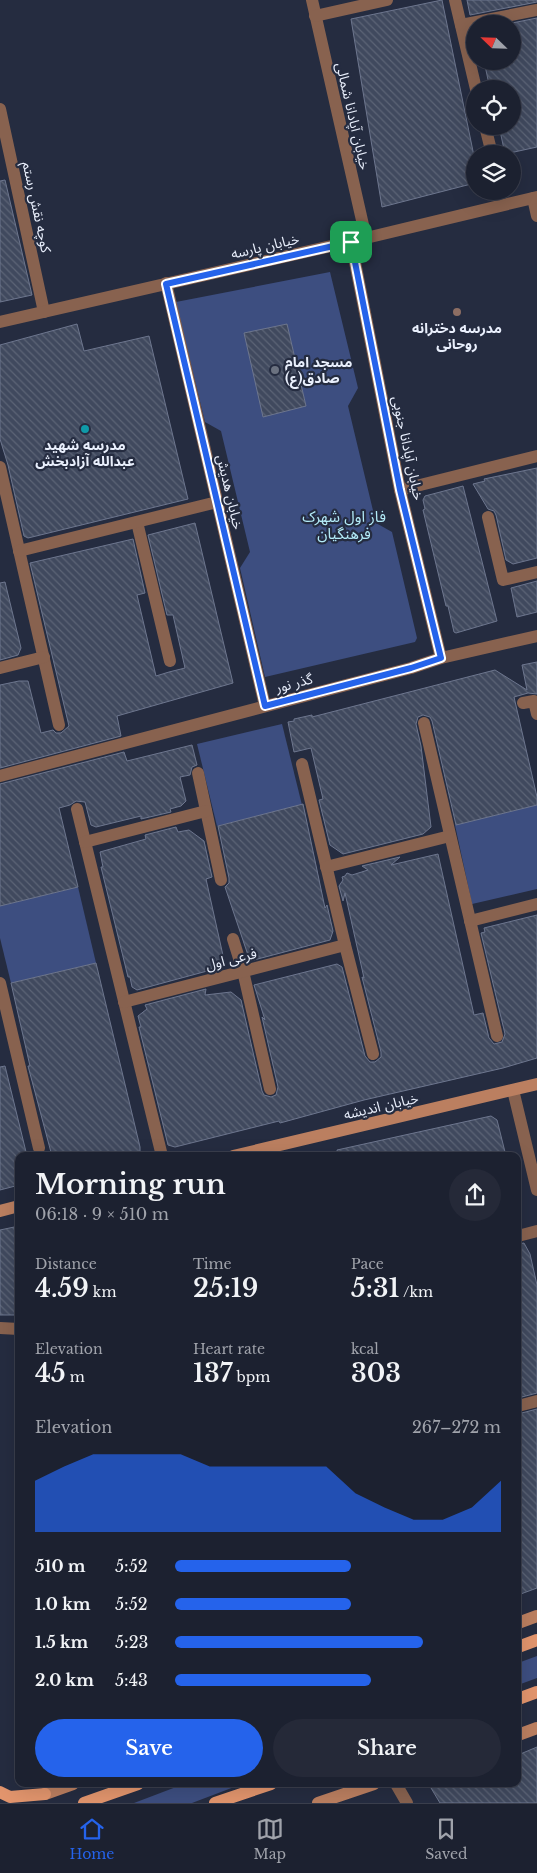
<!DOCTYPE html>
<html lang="en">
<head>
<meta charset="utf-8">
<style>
	:root { --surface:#1c2130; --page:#252938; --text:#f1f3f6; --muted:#a0a3ab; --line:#3a3e4c; --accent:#2563eb }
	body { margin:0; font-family:"Libre Baskerville","Noto Sans Arabic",serif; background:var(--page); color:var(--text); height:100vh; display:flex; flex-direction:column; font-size:19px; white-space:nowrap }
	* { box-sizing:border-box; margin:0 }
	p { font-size:16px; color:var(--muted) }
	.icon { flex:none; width:28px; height:28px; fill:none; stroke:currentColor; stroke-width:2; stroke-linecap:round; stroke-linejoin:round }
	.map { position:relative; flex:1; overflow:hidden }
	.side { position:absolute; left:15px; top:1152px; width:506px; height:635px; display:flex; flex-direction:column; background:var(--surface); border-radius:10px; box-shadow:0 5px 20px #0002,0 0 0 1px var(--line) }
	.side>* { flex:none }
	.needle { width:32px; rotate:293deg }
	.fabs { position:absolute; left:466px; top:15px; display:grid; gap:10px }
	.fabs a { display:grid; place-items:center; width:55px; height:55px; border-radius:50%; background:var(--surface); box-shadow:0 5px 20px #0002,0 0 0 1px var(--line); font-size:25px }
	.pin { position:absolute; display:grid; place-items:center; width:42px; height:42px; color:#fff; margin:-21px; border-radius:10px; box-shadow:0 2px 8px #0006 }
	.round { display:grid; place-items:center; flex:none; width:52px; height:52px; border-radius:26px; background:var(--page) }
	.summary { display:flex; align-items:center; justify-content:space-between; height:85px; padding:0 20px }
	h1 { font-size:28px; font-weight:600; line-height:38px }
	.figures { display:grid; grid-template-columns:repeat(3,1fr); gap:8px; height:85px; padding:5px 20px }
	.figures div { display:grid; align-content:center }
	.figures b { font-size:25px; font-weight:600 }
	.figures small { font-size:14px; font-weight:400 }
	.figures p { font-size:14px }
	.chart { height:140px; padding:10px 20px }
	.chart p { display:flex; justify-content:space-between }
	.chart svg { width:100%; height:90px; margin-top:5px; fill:var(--accent); opacity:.7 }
	.cta { display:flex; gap:10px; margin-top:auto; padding:10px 20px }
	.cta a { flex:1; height:58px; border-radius:30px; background:var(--accent); color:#fff; font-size:20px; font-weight:600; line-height:58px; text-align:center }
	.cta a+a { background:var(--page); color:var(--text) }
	ul { padding:0 20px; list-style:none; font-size:16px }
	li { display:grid; grid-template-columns:80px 60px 1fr; align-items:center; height:38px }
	li i { height:12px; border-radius:6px; background:var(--accent) }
	.tab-bar { display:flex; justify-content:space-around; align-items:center; height:70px; border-top:1px solid var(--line); background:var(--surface); font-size:14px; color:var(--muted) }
	.tab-bar a { display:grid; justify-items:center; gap:2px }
	.tab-bar .current { color:var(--accent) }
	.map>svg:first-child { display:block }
</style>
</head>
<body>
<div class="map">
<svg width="537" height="1803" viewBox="0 0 537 1803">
	<defs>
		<pattern id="building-back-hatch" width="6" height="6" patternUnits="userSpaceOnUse" patternTransform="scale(1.25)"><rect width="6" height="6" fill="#40495e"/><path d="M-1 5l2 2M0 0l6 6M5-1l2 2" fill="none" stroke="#5c6476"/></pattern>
	</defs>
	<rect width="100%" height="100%" fill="#252c40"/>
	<g fill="#3d4e80" fill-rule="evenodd">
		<path d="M330 272 358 388 348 406 376 523 392 532 417 638 415 642 265 677 240 568 250 552 221 431 205 422 176 302ZM287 324 306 406 244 334Z"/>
		<path d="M282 724 302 805 217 826 197 744Z"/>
		<path d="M537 805V889L472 904 455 825Z"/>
		<path d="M78 887 96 963 11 983 0 938V906Z"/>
		<path d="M537 1656V1678L518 1685V1663Z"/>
		<path d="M184 1784H242L192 1803H134Z"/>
	</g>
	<g fill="url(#building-back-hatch)" stroke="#6d768e">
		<path d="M442 0 475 161V183L382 207 351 19Z"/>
		<path d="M467 0H537V2L470 15Z"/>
		<path d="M537 18V147L505 154 499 126H512V89H490L484 61H512V23Z"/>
		<path d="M5 180 32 295 0 302V181Z"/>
		<path d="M77 324 84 351 149 336 188 499 28 538 24 536 8 465 0 439V345Z"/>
		<path d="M287 324 306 406 263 417 244 333Z"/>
		<path d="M537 468V558L513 564 506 560 496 515 494 511 488 509 473 484 485 481 484 479Z"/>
		<path d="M463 486 497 621 456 633 454 632 448 606H446L423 510 425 509 423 500 425 496Z"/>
		<path d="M195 523 233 683 117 716 121 736 0 768V685L19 681H28L41 733 53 730 56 733H61L69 726 30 563 133 539 145 593 137 595 156 676 169 672 185 668 173 615H167L148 535Z"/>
		<path d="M537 581V612L517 617 511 588Z"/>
		<path d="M5 582 21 648 18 655 0 660V583Z"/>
		<path d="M537 662V694L528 693 514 697 537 797V805L456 825 432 721 430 717 423 715 418 717 416 724 421 746 431 827 423 834 343 854 330 845 319 800 323 799 311 748 294 752 288 722 294 721V719L312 715V717L495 670 527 690 522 665Z"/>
		<path d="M192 745 197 765 192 767 190 775 180 777 186 801 181 806 170 809 171 812 141 819V816L96 827 91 825 85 802 76 801 70 805 59 808 78 887 0 906V784L124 752 127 761Z"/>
		<path d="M303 804 325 908 327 905 333 931 330 940 250 961 225 887 229 883V878L218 826Z"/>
		<path d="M176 827 178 832 189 830 204 841 212 877 206 879 224 960 222 967 137 990 132 987 130 977H128L101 867H103L100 852 146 839 145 835Z"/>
		<path d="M438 854 474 1015 483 1013 489 1038 494 1044 502 1042 505 1034 481 933 485 932 484 928 537 915V1058L503 1068 364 1100 280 1123 279 1121 175 1147 168 1145 139 1027H141L138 1016 147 1009 145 1005 206 989 205 995 231 992 241 1000 262 1091 264 1095 271 1097 276 1095 278 1087 262 1017 265 1020 254 985 337 964 342 967 365 1056 370 1062H375L381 1057V1052L362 977 364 978 345 893 343 901 339 886 343 880 342 877 345 876 347 873 352 875 368 870 362 866 400 857 391 865Z"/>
		<path d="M96 963 140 1147V1156H52L28 1066H30L11 983Z"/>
		<path d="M5 1066 27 1156H19V1185L0 1190V1067Z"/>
		<path d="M491 1116 497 1120 506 1156H338L337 1150Z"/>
		<path d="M19 1226V1315H0V1230Z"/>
		<path d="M524 1243 530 1254 537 1285V1393L518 1398V1244Z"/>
		<path d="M537 1409V1588L518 1595V1414Z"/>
		<path d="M537 1747V1803H440L431 1788 441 1784H518V1755Z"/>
	</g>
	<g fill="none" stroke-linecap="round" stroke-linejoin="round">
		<g stroke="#88624f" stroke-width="12">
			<path d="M312 0 366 238"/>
			<path d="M455 0 476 89"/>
			<path d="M315 16 387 0"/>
			<path d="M461 25 537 10"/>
			<path d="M0 109 44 312"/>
			<path d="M485 126 492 154"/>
			<path d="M533 198 537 216"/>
			<path d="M351 242 400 490 441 658"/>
			<path d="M166 283 265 706"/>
			<path d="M0 322 366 238 537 197"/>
			<path d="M0 467 59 725"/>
			<path d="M400 490 537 456"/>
			<path d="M488 517 503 580 537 572"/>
			<path d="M137 522 170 661"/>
			<path d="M19 551 217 502"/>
			<path d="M0 668 44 657"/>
			<path d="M523 703 534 701 537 714"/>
			<path d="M424 723 497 1036"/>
			<path d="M302 764 345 945 373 1054"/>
			<path d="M198 773 221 880"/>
			<path d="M0 776 411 668 441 658 537 636"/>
			<path d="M77 809 162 1156"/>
			<path d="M85 842 206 811"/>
			<path d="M326 867 450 836"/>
			<path d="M470 921 537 904"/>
			<path d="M233 939 243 971 270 1089"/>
			<path d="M0 983 39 1148"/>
			<path d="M124 1002 345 945"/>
			<path d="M513 1090 537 1190"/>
			<path d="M518 1236 537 1231"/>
			<path d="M0 1328 19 1329"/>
			<path d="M518 1406 537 1401"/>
			<path d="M396 1784 407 1803"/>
		</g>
		<g stroke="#bb7f60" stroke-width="12">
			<path d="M233 1156 537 1084"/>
			<path d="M0 1211 19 1206"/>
			<path d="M518 1623 537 1616"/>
			<path d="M518 1735 537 1728"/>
			<path d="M45 1794 73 1784"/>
			<path d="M318 1803 374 1784"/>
		</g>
		<g stroke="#e2956d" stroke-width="12">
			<path d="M518 1647 537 1640"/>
			<path d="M518 1699 537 1692"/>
			<path d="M0 1792 10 1797 45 1794"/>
			<path d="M84 1803 138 1784"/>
			<path d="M215 1803 271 1784"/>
		</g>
	</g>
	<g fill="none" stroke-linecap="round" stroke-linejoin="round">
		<defs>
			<path id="route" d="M351 242 400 490 441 658 411 668 265 706 166 284Z"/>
		</defs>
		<use href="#route" stroke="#fff" stroke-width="10"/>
		<use href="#route" stroke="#2563eb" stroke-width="6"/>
	</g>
	<circle fill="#8d6e63" stroke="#252c40" stroke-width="2" cx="457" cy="312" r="5"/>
	<circle fill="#6b7280" stroke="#252c40" stroke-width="2" cx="275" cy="370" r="5"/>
	<circle fill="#0f9aa8" stroke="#252c40" stroke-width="2" cx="85" cy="429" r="5"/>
	<g text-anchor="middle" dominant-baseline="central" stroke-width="4.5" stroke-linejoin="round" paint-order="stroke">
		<g font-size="14" fill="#e9effc" stroke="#252c40">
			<text transform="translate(353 116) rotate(77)">خیابان آپادانا شمالی</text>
			<text transform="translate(37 207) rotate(78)">کوچه نقش رستم</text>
			<text transform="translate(265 246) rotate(-13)">خیابان پارسه</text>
			<text transform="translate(408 448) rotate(78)">خیابان آپادانا جنوبی</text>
			<text transform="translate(230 492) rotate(77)">خیابان هدیش</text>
			<text transform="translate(294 683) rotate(-15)">گذر نور</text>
			<text transform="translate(231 959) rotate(-14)">فرعی اول</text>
			<text transform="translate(381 1106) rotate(-13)">خیابان اندیشه</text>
		</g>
		<g font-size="14" font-weight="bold" fill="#e9effc" stroke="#252c40">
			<text x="457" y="328">مدرسه دخترانه<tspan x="457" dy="16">روحانی</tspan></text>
			<text x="285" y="362" text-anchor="start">مسجد امام<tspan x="285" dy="16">صادق(ع)</tspan></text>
			<text x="85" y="445">مدرسه شهید<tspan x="85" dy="16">عبدالله آزادبخش</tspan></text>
		</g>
		<g font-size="15" fill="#b4ecf9" stroke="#252c40">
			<text x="344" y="516">فاز اول شهرک<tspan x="344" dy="17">فرهنگیان</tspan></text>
		</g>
	</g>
</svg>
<div class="fabs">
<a><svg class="needle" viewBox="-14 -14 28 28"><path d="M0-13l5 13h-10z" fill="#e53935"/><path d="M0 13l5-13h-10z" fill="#a0a3ab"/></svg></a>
<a><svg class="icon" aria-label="locate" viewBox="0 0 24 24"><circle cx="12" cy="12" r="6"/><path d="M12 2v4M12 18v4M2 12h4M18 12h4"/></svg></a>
<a><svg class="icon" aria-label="layers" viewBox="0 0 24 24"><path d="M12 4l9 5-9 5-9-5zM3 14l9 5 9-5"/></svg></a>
</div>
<div class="pin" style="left:351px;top:242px;background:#1e9e55"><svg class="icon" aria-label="arrive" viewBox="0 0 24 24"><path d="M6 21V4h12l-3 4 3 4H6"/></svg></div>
<section class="side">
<div class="summary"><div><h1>Morning run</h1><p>06:18 · 9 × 510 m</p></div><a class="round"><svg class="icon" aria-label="share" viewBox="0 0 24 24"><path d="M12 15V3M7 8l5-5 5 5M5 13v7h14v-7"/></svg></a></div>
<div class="figures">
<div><p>Distance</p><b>4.59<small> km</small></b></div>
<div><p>Time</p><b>25:19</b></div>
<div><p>Pace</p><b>5:31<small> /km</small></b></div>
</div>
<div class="figures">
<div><p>Elevation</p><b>45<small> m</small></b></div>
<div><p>Heart rate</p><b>137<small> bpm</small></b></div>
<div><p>kcal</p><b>303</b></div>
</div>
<div class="chart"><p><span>Elevation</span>267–272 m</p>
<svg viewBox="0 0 160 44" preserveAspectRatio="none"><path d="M0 44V19L10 12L20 6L30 6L40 6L50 6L60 12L70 12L80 12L90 12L100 12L110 25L120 32L130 38L140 38L150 32L160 19V44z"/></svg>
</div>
<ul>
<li><b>510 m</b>5:52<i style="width:54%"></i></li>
<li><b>1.0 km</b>5:52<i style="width:54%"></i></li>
<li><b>1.5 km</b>5:23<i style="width:76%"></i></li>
<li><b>2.0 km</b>5:43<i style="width:60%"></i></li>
</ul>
<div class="cta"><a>Save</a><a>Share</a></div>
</section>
</div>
<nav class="tab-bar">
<a class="current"><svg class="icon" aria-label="home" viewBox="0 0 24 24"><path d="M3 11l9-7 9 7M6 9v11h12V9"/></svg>Home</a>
<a><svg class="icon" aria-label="map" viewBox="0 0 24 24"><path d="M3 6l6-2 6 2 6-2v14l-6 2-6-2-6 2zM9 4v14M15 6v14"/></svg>Map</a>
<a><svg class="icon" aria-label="saved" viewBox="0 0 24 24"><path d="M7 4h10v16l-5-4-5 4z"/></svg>Saved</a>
</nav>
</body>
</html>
